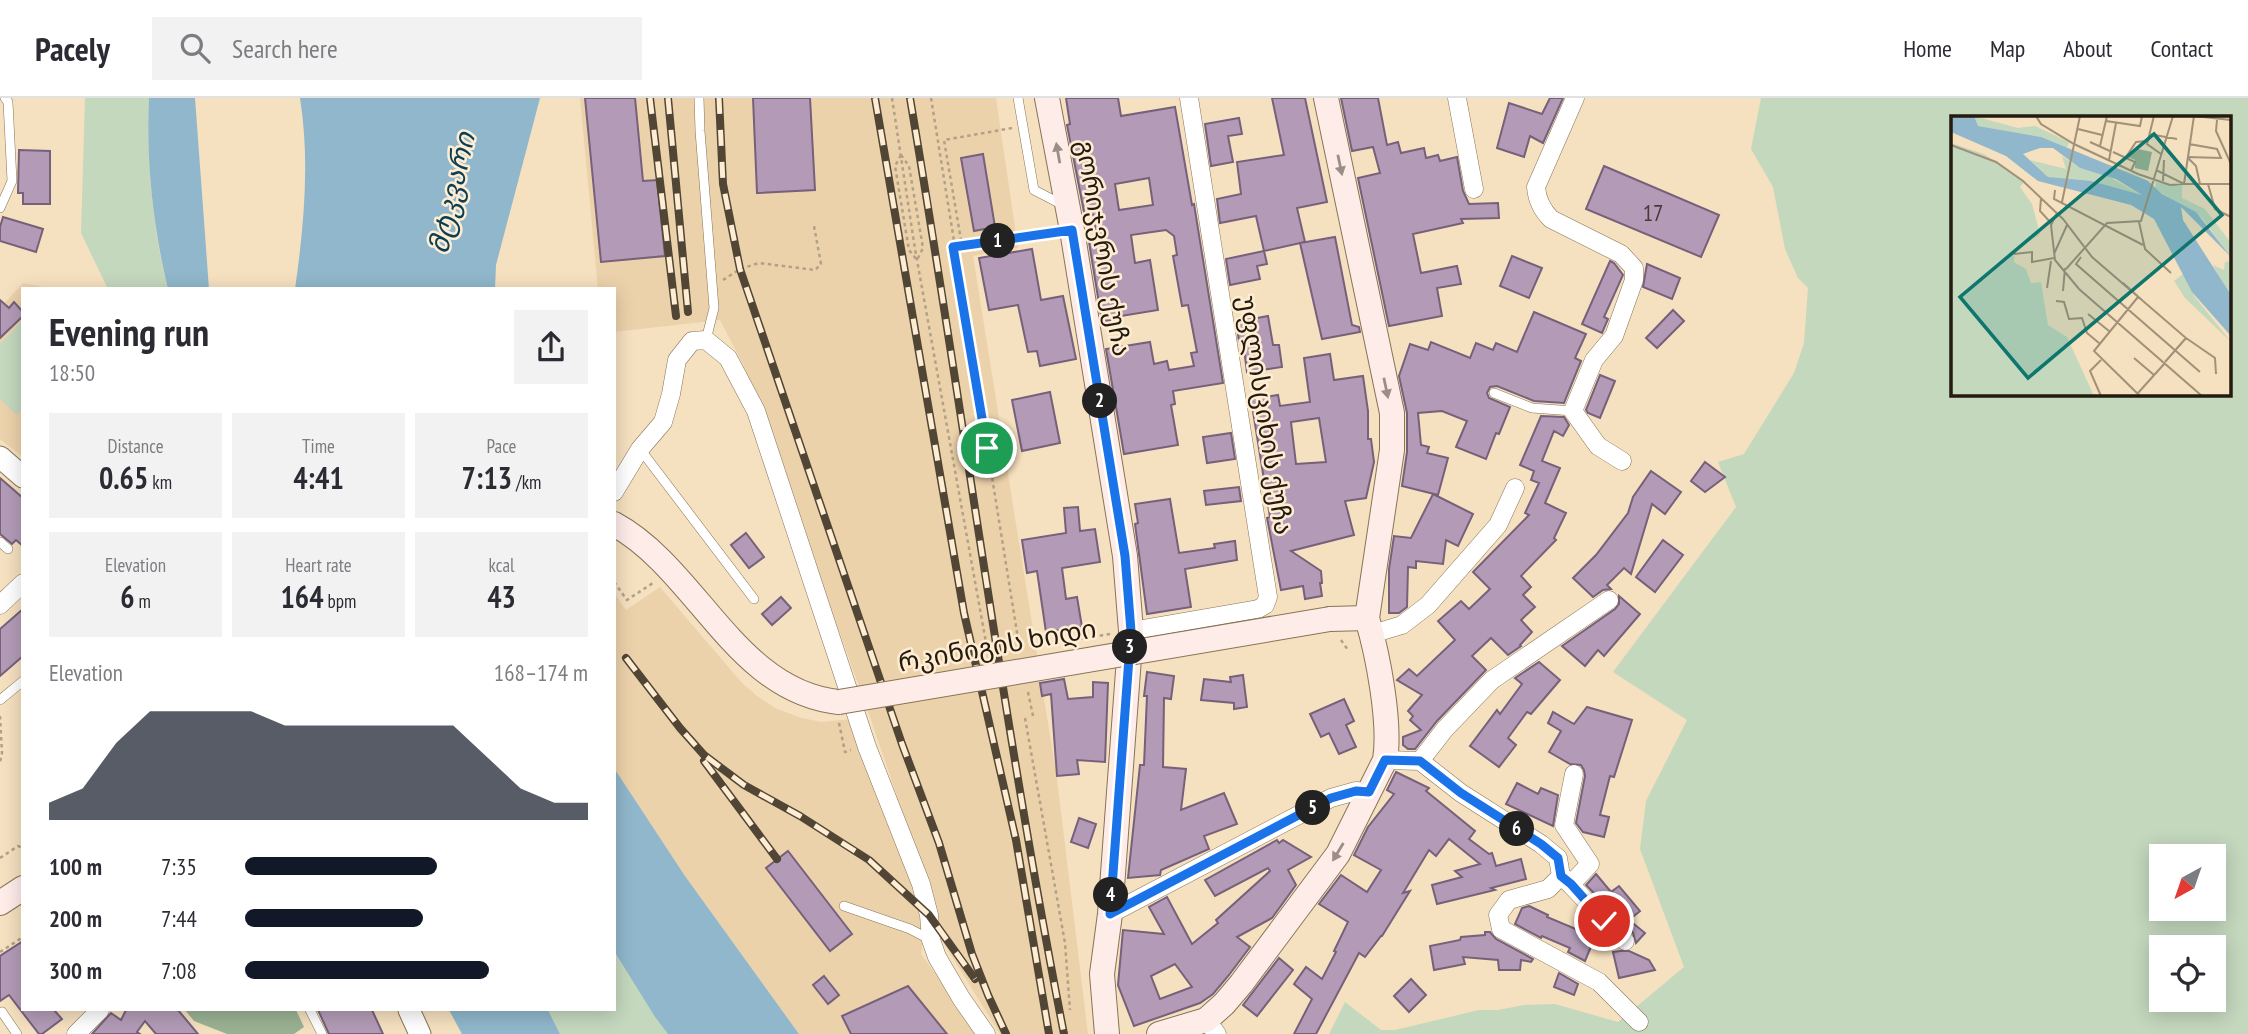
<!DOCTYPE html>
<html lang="en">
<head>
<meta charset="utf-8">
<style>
	:root { --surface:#fff; --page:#f2f2f3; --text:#2b2b33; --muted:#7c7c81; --line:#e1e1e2; --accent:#111827 }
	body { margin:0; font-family:"PT Sans Narrow","Noto Sans Georgian",sans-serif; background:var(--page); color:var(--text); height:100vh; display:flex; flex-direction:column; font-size:26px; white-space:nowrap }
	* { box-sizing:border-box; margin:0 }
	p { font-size:23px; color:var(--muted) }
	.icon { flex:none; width:38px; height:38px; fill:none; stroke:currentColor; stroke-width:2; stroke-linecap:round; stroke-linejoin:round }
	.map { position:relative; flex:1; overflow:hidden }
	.side { position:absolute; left:21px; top:189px; width:595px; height:724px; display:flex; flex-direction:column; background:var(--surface); border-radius:0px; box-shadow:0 4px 18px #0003 }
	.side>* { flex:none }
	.needle { width:46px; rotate:220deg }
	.fabs { position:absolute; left:2149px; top:746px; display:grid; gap:14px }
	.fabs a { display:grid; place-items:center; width:77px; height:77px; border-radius:0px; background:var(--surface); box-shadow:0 4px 18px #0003; font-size:35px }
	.pin { position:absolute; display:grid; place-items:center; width:60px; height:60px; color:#fff; margin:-30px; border:4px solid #fff; border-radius:50%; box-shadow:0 2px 7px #0007 }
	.km { position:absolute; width:35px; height:35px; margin:-18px; border-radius:50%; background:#222; color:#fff; font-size:19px; line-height:35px; text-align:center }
	.round { display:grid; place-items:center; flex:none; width:74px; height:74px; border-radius:0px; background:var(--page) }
	.headline { display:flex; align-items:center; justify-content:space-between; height:119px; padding:0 28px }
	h1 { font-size:38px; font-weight:700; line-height:52px }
	.stats { display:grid; grid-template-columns:repeat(3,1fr); gap:10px; height:119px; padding:7px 28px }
	.stats div { display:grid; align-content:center; border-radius:0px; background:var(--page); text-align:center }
	.stats b { font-size:30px; font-weight:700 }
	.stats small { font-size:19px; font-weight:400 }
	.stats p { font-size:19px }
	.chart { height:196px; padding:14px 28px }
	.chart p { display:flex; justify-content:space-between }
	.chart svg { width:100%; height:126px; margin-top:7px; fill:var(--accent); opacity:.7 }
	ul { padding:0 28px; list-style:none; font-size:23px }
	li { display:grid; grid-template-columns:112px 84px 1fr; align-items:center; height:52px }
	li i { height:18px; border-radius:9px; background:var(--accent) }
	header { display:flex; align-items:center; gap:42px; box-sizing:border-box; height:98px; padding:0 35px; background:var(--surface); border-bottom:2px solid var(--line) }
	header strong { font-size:33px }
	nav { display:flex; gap:38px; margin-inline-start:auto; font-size:24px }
	.search { width:490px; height:63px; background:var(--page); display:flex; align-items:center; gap:18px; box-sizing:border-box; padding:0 24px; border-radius:0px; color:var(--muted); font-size:26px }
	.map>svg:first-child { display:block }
</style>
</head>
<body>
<header>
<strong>Pacely</strong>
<div class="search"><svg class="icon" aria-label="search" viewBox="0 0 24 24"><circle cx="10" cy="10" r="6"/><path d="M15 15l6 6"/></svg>Search here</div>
<nav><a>Home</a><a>Map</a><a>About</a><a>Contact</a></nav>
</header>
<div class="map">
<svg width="2248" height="936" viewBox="0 0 2248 936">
	<rect width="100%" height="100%" fill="#f5e0bf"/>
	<g fill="#ecd2ab">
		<path d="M580 0H996L1018 150 973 158 1057 681 1088 936H1000L941 841 932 801 870 619 744 268 720 222 614 234V191H598Z"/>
		<path d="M23 185 53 191H23V359L0 341V210Z"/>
		<path d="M660 489 742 585 757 598 777 611 802 620 821 624 852 621 926 823 921 856 980 936H799L685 778 614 670V495L626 512Z"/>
	</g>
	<g fill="#c4d8be" fill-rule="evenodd">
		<path d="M85 0H149C147 64 152 129 168 191H108L81 135Z"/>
		<path d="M1761 0H2248V936H1329L1345 904 1381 932H1395L1479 912H1498L1524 907 1555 906 1618 924 1684 869 1640 751 1646 703 1687 622 1613 574 1736 409 1718 364 1744 356 1794 275 1804 245 1808 190 1798 180 1785 151 1773 89 1751 51ZM1952 19H2229V296H1952ZM2161 758H2214V810H2161ZM2161 849H2214V901H2161Z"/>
		<path d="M23 222V310L17 317 0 301V246Z"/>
		<path d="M614 853 655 919 668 936H560L548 912H614Z"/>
	</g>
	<path fill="#9ab293" d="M185 912H296L304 929 294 936H227L194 923Z"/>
	<g fill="#90b7cb">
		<path d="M149 0H195L209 191H168C153 129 146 64 149 0Z"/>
		<path d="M300 0H540L496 167 495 191H295C304 128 310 63 300 0Z"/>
		<path d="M614 670 685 778 799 936H668L655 919 614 853Z"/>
		<path d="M449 912H548L560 936H462Z"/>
	</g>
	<g fill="#b39bb7" stroke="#76607a" stroke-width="2" fill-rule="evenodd">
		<path d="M585 0H635L643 83 657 82 665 158 601 164Z"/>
		<path d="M753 0H810L815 92 757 95Z"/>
		<path d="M1066 0H1118L1121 18 1175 9 1192 107 1194 106 1223 285 1173 293 1175 306 1171 307 1178 347 1124 356 1106 251 1150 244 1154 266 1167 263 1169 272 1194 268 1191 255 1197 254 1188 207 1182 208 1173 158 1177 157 1174 138 1166 132 1131 137 1135 165 1150 162 1158 212 1121 218 1122 221 1102 224 1089 144 1097 143 1093 117 1085 119 1067 27 1070 26ZM1149 80 1153 107 1119 112 1115 86Z"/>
		<path d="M1272 0H1305L1327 104 1297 110 1305 144 1264 153 1267 166 1257 168 1260 181 1230 187 1226 161 1264 153 1256 118 1220 125 1217 101 1241 96 1237 64 1284 57Z"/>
		<path d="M1341 0H1378L1387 47 1398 44 1401 55 1424 50 1426 60 1438 57 1440 63 1457 59 1463 93 1469 106 1498 105 1499 120 1461 121 1463 125 1413 136 1421 175 1457 168 1461 186 1437 190 1442 218 1389 228 1358 80 1380 75 1373 49 1352 53Z"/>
		<path d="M1550 0H1563L1543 45 1530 38 1524 59 1497 50 1509 5 1542 16Z"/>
		<path d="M1239 20 1242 36 1228 38 1233 64 1211 68 1205 26Z"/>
		<path d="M19 52 50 53V106H23V95H18Z"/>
		<path d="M983 56 995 129 974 133 961 60Z"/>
		<path d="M1604 68 1719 117 1701 159 1586 111Z"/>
		<path d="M3 119 43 131 36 154 0 143V129Z"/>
		<path d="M1335 139 1352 227 1359 229 1360 234 1322 241 1300 145Z"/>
		<path d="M1032 151 1041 202 1063 198 1076 261 1040 268 1037 253 1028 254 1018 207 989 212 979 160Z"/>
		<path d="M1512 158 1542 170 1529 200 1500 188Z"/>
		<path d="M1610 163 1614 165 1623 177 1604 219 1608 221 1602 235 1582 226Z"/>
		<path d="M1647 166 1680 180 1672 201 1643 189Z"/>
		<path d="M0 202 9 210 14 204 23 214V218L0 240Z"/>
		<path d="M1673 212 1684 223 1657 250 1646 240Z"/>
		<path d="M1534 214 1586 236 1575 260 1581 263 1564 305 1534 303 1497 288 1490 289 1487 295 1489 300 1510 309 1499 336 1496 335 1486 361 1456 349 1467 323 1442 313 1418 315 1421 347 1429 349 1427 355 1448 360 1438 397 1402 388 1407 354V315L1399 278 1410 246 1428 252 1431 244 1470 260 1476 245 1493 252 1496 245 1517 254Z"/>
		<path d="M1268 218 1273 247H1279L1282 269 1247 274 1243 243H1239L1236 224Z"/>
		<path d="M1330 256 1334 282 1363 278 1368 313V341H1371L1374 364 1366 400 1345 403 1354 437 1291 453 1321 473 1322 485H1320L1322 498 1305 501 1303 488 1281 492 1267 420 1270 419 1251 301 1278 297 1280 308 1310 304 1304 260ZM1319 320 1326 364 1296 366 1291 324Z"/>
		<path d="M1600 277 1615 283 1600 320 1588 315 1586 312Z"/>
		<path d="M1050 294 1060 345 1022 353 1012 302Z"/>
		<path d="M1541 318 1564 319 1569 327 1563 338 1554 333 1542 363 1560 370 1545 405 1566 415 1554 440 1556 442 1521 478 1531 489 1523 497 1535 509 1521 522 1532 534 1520 547 1521 548 1508 557 1491 540 1472 558 1486 572 1437 623 1415 651H1408L1403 647V639L1421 632 1410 622 1413 618 1408 613 1422 597 1397 582 1409 571 1417 578 1455 542 1438 523 1461 503 1469 511 1490 491 1473 474 1529 417 1525 415 1539 385 1531 382 1534 373 1520 367Z"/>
		<path d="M1231 335 1235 361 1207 365 1203 339Z"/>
		<path d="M1705 364 1725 379 1705 394 1691 383Z"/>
		<path d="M1651 373 1681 394 1665 416 1652 406 1631 476 1624 470 1607 487 1611 491 1603 492 1593 499 1573 480 1596 457 1628 415 1633 399Z"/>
		<path d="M0 380 23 400V448L16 442 12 446 0 436Z"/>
		<path d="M1239 389 1241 403 1206 407 1204 393Z"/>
		<path d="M1433 396 1473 416 1458 448 1446 442 1443 466 1416 463V470L1408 469 1407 509 1399 515H1389V471L1394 438 1411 440Z"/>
		<path d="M1170 401 1179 455 1215 450 1214 446 1235 443 1237 462 1185 471 1191 509 1147 516 1135 426 1138 425 1135 406Z"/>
		<path d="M1078 409 1080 433 1095 431 1100 464 1062 470 1066 501 1077 499 1082 529 1046 534 1037 473 1027 475 1022 442 1066 435 1064 410Z"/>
		<path d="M746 435 764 459 749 470 731 447Z"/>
		<path d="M1663 442 1683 457 1655 494 1636 479Z"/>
		<path d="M1619 498 1640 516 1604 558 1598 552 1585 568 1562 548 1615 511 1619 506Z"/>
		<path d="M781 499 791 510 772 527 762 516Z"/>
		<path d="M23 511V558L0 578V531Z"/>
		<path d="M1539 564 1560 582 1531 616 1527 614 1508 640 1516 647 1499 669 1470 648 1497 612 1500 616 1522 586 1515 580Z"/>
		<path d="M1147 574 1174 578 1171 601 1164 600 1163 669 1186 671 1181 712 1224 695 1237 726 1204 738 1209 751 1161 772 1160 777 1128 780 1140 667H1144L1147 598H1144Z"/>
		<path d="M1243 577 1247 609 1234 611V605L1201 602 1204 581 1231 584 1230 579Z"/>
		<path d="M1064 581 1068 601 1093 599V584L1108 585 1105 664 1077 662 1079 676 1057 678 1051 596 1042 598 1040 585Z"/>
		<path d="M1344 601 1354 623 1346 627 1356 649 1339 656 1329 635 1321 639 1310 616Z"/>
		<path d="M1587 609 1632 622 1614 679 1610 678 1600 717 1609 719 1604 739 1583 734 1576 725 1585 678 1584 672 1581 667 1570 666 1549 654 1561 633 1548 625 1553 614 1574 626Z"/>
		<path d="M1396 674 1429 690 1426 693 1475 733 1469 741 1489 756 1492 755 1496 768 1521 761 1526 781 1491 790 1495 792 1437 806 1432 787 1462 779 1455 773 1480 766 1449 741 1436 758 1429 752 1403 795 1410 793 1382 838H1381L1365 859 1359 855 1316 936H1294L1312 901 1294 886 1306 869 1322 881 1336 854 1334 853 1348 824 1319 806 1341 777 1367 794 1381 772 1354 757 1368 729 1394 696 1387 692Z"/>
		<path d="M1517 685 1538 696 1541 690 1558 697 1553 728 1506 706Z"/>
		<path d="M1079 720 1096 726 1088 750 1071 744Z"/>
		<path d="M1277 742 1279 745 1283 742 1311 759 1288 772 1296 787 1272 820 1237 839 1250 849 1229 877 1213 896 1200 905 1134 928 1118 887 1123 832 1164 836 1149 809 1167 799 1192 846 1218 825 1216 822 1270 773 1268 770 1215 798 1205 782ZM1175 866 1192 889 1160 901 1151 878Z"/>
		<path d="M788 753 852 836 830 853 766 770Z"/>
		<path d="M1596 776 1611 794 1619 788 1640 813 1629 822 1645 835 1636 845 1633 835 1586 787Z"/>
		<path d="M1529 808 1548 817 1547 819 1595 839 1585 863 1568 854 1570 850 1542 838 1541 840 1515 826 1522 810Z"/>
		<path d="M1485 834H1490L1496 841 1533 861 1531 864 1521 862 1520 872H1499L1498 862 1463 859 1465 866 1434 872 1430 848 1460 842 1461 839 1485 837Z"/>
		<path d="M23 843V912H54L62 921 42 936H39L9 897 0 903V858Z"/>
		<path d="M1620 853H1629L1649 862 1655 872 1619 880 1613 854Z"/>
		<path d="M1279 860 1293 872 1257 918 1243 907Z"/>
		<path d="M1559 875 1578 886 1574 897 1554 889Z"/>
		<path d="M824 878 839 897 828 906 813 887Z"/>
		<path d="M1411 881 1426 897 1409 914 1394 898Z"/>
		<path d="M908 888 947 936H851L842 918Z"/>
		<path d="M126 912H178L198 936H156L145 923 137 934 140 936H92L111 915 121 922Z"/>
		<path d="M318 912H372L383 936H329Z"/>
	</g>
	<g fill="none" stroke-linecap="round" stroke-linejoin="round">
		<defs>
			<g id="service">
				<path d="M699 0 700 33 714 210 706 242"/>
				<path d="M1018 0 1034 92 1063 107"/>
				<path d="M0 110 12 83 8 4 5 0"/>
				<path d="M1494 295 1532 310 1573 313"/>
				<path d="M640 351 754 501"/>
				<path d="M0 444 8 451"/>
				<path d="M0 602 23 583"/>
				<path d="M844 808 910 831 931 842"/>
				<path d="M310 912 322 936"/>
				<path d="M0 915 2 914 17 936"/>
			</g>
			<g id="minor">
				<path d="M1457 0 1474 91"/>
				<path d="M1575 0 1536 89C1537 102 1542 112 1551 121L1621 156 1634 170V182L1614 238 1594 262 1573 313 1598 348 1622 363"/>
				<path d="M614 394 640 351 663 324 671 296 677 262 692 243 706 242 728 260 756 313 867 649 921 786 929 817 931 842 937 859 961 900 986 936"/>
				<path d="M0 507 23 485"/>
				<path d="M1131 533 1258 511 1265 507 1268 499 1189 0"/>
				<path d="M1372 536 1402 527 1428 507 1498 427 1515 390"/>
				<path d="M1385 662 1420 663 1461 695 1541 746 1558 760 1561 778 1548 791 1509 802 1498 817 1501 831 1599 884 1639 924"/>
				<path d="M1420 663 1445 631 1492 582 1609 502"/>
				<path d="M1564 780 1625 843"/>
				<path d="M1571 786 1590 766 1564 727 1574 676"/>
				<path d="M1110 816 1331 700 1356 693 1369 694"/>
				<path d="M1206 922 1217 936"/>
				<path d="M76 936 100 912"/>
			</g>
			<g id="tertiary">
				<path d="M0 359 23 379"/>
				<path d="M409 912 420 936"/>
			</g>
			<g id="secondary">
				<path d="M1047 0 1072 132 1125 458 1131 533 1110 816 1102 876 1107 936"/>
				<path d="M614 426C697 471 736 594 839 604"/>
				<path d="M1330 521 1367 520"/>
				<path d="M0 805 23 790"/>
				<path d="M1159 936 1206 922 1224 906 1241 886 1338 756 1385 662C1391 625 1378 557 1367 520L1392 352V315L1326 0"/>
			</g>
		</defs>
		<use href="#service" stroke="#877456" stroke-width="10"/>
		<use href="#minor" stroke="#877456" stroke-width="19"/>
		<use href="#tertiary" stroke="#877456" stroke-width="23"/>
		<use href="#secondary" stroke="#877456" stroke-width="26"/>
		<g stroke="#b2a187" stroke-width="2.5" stroke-dasharray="3.5 3.5" stroke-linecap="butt">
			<path d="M892 0 915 151 987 550"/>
			<path d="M931 0 1020 553"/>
			<path d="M1012 30 944 42 962 148 1052 135"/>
			<path d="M901 57 909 68 923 150 917 162 909 152 895 68Z"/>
			<path d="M723 182 740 171 759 165 815 172 821 166 814 128"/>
			<path d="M614 484 627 502 653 485"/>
			<path d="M1079 541 1110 536"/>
			<path d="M1341 542 1348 552"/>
			<path d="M1028 594 1033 618"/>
			<path d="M0 618 2 655 0 664"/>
			<path d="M1025 620 1065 845 1070 912"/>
			<path d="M839 625 845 654 851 652"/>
			<path d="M0 760 18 748 23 750"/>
			<path d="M0 854 23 839"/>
		</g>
		<use href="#service" stroke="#fff" stroke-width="9"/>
		<use href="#minor" stroke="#fff" stroke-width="18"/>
		<use href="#tertiary" stroke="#fff" stroke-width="21"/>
		<use href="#secondary" stroke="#feece9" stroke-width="24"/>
		<defs>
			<g id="rail">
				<path d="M650 0 676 218"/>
				<path d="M668 0 688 214"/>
				<path d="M719 0 723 86 740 171 902 646 939 745 972 856 988 897 1006 936"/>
				<path d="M875 0 964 515 1016 742 1049 936"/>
				<path d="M910 0C963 312 1003 626 1064 936"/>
				<path d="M626 560 680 630 704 657 744 687 800 718 869 762 929 817 975 881"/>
				<path d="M704 663 777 761"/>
			</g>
		</defs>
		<use href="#rail" stroke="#514635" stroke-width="8"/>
		<use href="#rail" stroke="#ffedd3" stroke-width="5" stroke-dasharray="16" stroke-linecap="butt"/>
		<defs>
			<path id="secondary-bridge" d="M839 604 1330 521"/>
		</defs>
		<use href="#secondary-bridge" stroke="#877456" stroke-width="26" stroke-linecap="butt"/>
		<use href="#secondary-bridge" stroke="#feece9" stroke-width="24"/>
	</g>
	<defs><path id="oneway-solid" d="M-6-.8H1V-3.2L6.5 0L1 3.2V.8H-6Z" transform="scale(1.75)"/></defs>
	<g fill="#9b8e87">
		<use href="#oneway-solid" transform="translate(1058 55) rotate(-100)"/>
		<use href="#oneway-solid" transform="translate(1340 67) rotate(78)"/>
		<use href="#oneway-solid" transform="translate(1386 290) rotate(78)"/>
		<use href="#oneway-solid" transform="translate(1338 754) rotate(121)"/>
	</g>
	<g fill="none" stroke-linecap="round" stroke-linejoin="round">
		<defs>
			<path id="route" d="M987 350 953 149 1072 132 1125 458 1131 533 1110 816 1331 700 1356 693 1369 694 1385 662 1420 663 1461 695 1541 746 1558 760 1561 778 1571 786 1604 823"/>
		</defs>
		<use href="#route" stroke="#fff" stroke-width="14"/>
		<use href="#route" stroke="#1a73e8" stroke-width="9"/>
	</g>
	<g text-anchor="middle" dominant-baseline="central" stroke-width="5" stroke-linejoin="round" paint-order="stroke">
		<g font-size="23" fill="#473b39">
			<text x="1653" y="114">17</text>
		</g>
		<g font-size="26" fill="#231b0f" stroke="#ffedd3">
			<text transform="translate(1104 150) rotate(80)">გორიჯვრის ქუჩა</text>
			<text transform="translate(1266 317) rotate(81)">უფლისციხის ქუჩა</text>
			<text transform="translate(997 547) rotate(-10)">რკინიგის ხიდი</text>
		</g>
		<g font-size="28" font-style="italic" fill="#093e54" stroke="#ffedd3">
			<text transform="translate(451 95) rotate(-77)">მტკვარი</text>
		</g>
	</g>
	<g transform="translate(1951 18)">
		<rect width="280" height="280" fill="#f5e0bf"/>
		<path d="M23 0 67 12 84 10 118 26 116 32 123 36 182 58 198 65V66L120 36 90 21 26 10ZM0 27 33 38 74 65 69 71 81 88 89 118 64 136 63 146 75 153 80 167 90 166 97 209 116 221 143 280H0ZM111 40 129 52 155 59 191 79 97 61 79 44 115 53ZM205 66 231 70V82L254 93 280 127V141L251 102 204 73ZM280 145V179L278 182 262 149 273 154 274 146ZM232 158 244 181 280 226 234 182 223 165Z" fill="#c4d8be"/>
		<path d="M187 33 201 36 197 55 184 52V44L177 41Z" fill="#9ab293"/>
		<path d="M0 0H23L27 10 90 21 197 65 211 78 245 96 280 141 230 91 232 104 280 179V220L241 176 203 103 180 89 87 65 55 40 0 16ZM89 32H102L129 52 165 63 191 79 140 65 97 61 72 38Z" fill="#90b7cb" fill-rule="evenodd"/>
		<path fill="none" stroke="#a19179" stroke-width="2" d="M85 0 90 8 123 28 187 58 219 69 233 68M203 0 196 28 210 38M243 0 280 4M266 4 265 15 280 48M155 5 189 10 191 0M127 13 151 19M198 18 226 23M139 26 159 35M0 29 45 46 72 65 112 103 141 141 235 222 214 246M149 30 156 0M162 36 184 46 180 55M175 41 185 26 196 25M236 41 270 42 266 33 238 28M237 42 245 50 249 68M158 44 165 7M205 54 233 68H280M212 65 213 44M233 68 243 0M257 68 264 93 280 101M104 74 103 83 192 129M90 82 89 95 100 107M111 86 129 0M106 97 100 109 104 144 128 173 251 280M188 106 194 133 220 157M63 138 81 136V146L103 142M103 138 116 109M130 141 125 148 249 256M115 153 156 107 190 105 222 0M172 167 191 184M96 172 100 145M112 175 114 152M187 181 143 235 189 280M105 185 113 186 118 203 131 202 136 217 148 227M137 198 158 215M235 222 264 242 265 258M183 242 203 259M150 244 139 255 150 280M187 277 214 247"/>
		<path fill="#0f766e" fill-opacity="0.15" stroke="#0f766e" stroke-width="3.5" d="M203 18 271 99 77 262 9 181Z"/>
		<rect width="280" height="280" fill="none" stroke="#231b0f" stroke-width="3.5"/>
	</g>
</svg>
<div class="fabs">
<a><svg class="needle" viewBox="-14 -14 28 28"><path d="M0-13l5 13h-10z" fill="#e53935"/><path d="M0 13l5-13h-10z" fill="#7c7c81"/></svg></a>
<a><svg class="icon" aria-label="locate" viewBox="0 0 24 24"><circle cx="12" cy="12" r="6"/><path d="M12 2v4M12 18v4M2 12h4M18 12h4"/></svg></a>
</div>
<div class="pin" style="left:987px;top:350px;background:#1e9e55"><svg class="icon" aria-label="arrive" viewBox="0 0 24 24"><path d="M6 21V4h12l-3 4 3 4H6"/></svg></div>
<div class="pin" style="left:1604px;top:823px;background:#d93025"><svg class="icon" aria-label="check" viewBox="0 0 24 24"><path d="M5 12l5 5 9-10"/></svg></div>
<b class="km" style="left:998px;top:143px">1</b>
<b class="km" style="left:1100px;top:303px">2</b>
<b class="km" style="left:1130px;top:549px">3</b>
<b class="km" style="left:1111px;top:797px">4</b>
<b class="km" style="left:1313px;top:710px">5</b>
<b class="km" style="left:1517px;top:731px">6</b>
<section class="side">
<div class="headline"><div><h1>Evening run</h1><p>18:50</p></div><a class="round"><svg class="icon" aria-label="share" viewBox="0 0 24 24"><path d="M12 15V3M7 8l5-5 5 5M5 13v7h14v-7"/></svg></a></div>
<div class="stats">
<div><p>Distance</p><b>0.65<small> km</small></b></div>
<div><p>Time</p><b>4:41</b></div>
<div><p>Pace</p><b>7:13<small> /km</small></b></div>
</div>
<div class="stats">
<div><p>Elevation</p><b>6<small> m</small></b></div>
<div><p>Heart rate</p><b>164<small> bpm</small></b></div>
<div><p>kcal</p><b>43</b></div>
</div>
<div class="chart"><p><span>Elevation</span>168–174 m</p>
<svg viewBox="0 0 160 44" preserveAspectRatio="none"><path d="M0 44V38L10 33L20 17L30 6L40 6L50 6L60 6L70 11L80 11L90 11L100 11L110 11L120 11L130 22L140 33L150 38L160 38V44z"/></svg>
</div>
<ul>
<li><b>100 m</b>7:35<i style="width:56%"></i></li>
<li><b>200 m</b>7:44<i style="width:52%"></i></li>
<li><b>300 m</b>7:08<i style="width:71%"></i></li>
</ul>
</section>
</div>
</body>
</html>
